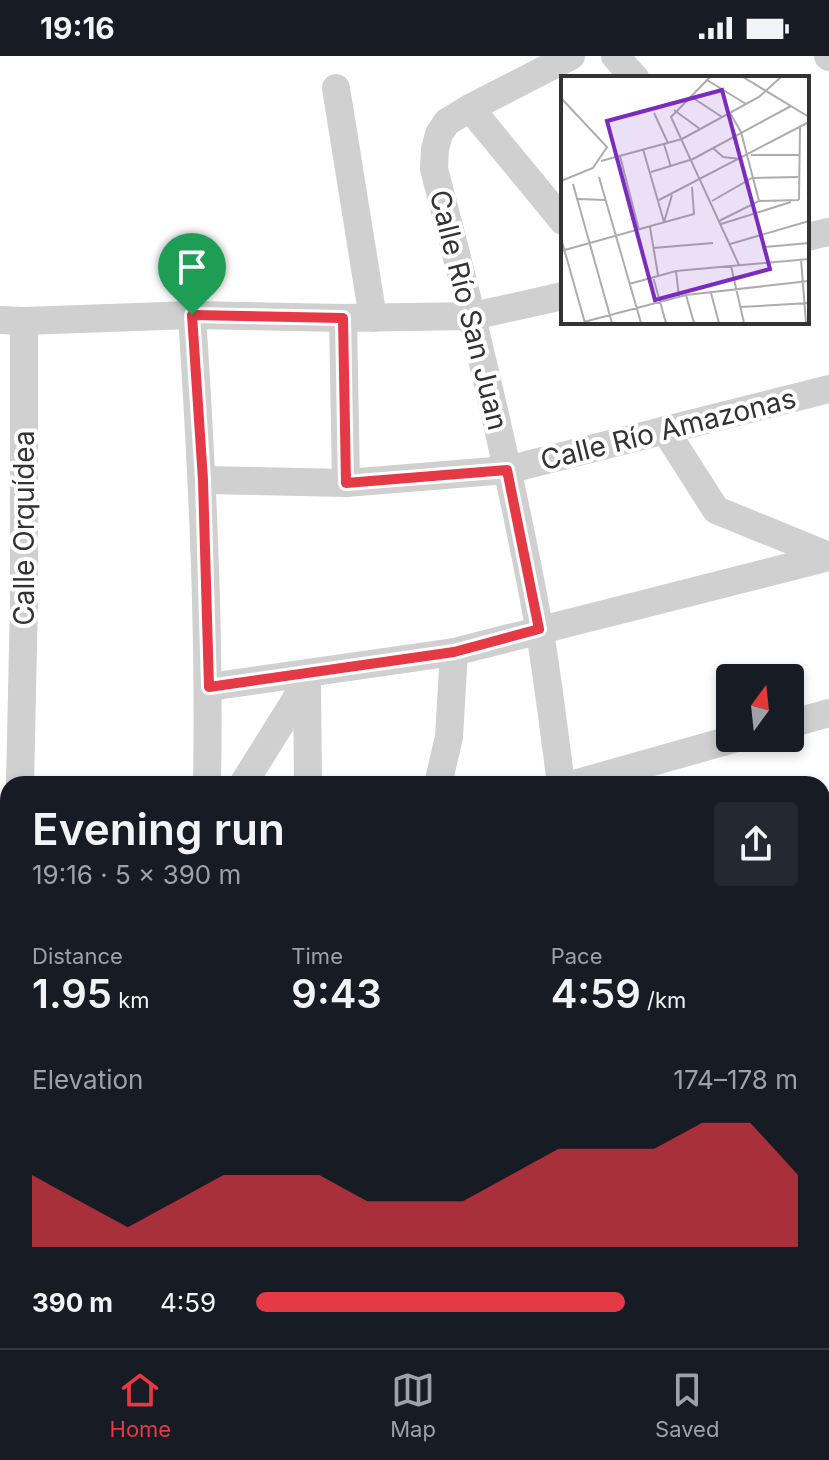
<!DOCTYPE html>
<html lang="en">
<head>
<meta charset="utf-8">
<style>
	:root { --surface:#171b24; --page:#242831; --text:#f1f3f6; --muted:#9ea1a6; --line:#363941; --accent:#e63946 }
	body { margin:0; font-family:Inter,sans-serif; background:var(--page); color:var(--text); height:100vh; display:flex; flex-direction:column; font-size:30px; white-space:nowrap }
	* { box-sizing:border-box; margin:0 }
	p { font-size:26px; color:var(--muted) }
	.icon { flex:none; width:44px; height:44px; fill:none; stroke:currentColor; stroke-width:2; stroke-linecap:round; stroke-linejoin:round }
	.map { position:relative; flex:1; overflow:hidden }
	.sheet { position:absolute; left:0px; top:720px; width:830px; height:572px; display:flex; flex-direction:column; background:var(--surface); border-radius:24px 24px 0 0; box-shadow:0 4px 12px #0003 }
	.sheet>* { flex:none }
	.needle { width:52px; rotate:15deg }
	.controls { position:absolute; left:716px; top:608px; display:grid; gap:16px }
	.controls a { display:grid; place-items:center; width:88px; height:88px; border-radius:8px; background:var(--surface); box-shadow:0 4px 12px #0003; font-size:40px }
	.pin { position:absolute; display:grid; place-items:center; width:68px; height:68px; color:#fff; margin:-82px -34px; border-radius:50% 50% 50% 0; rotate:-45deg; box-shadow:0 0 8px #0007 }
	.pin .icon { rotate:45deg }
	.round { display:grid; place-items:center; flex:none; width:84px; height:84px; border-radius:8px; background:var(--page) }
	.overview { display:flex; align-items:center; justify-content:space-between; height:136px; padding:0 32px }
	h1 { font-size:44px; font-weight:600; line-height:60px }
	.metrics { display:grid; grid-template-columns:repeat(3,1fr); gap:12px; height:136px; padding:8px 32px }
	.metrics div { display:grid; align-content:center }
	.metrics b { font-size:40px; font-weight:600 }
	.metrics small { font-size:22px; font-weight:400 }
	.metrics p { font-size:22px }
	.chart { height:224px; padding:16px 32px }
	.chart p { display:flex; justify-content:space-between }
	.chart svg { width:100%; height:144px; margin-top:8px; fill:var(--accent); opacity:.7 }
	ul { padding:0 32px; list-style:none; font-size:26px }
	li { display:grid; grid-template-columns:128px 96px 1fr; align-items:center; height:60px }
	li i { height:20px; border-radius:10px; background:var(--accent) }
	.status { display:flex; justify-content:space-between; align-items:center; height:56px; padding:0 40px; background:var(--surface); direction:ltr }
	.status svg { height:22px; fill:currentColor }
	.tabs { display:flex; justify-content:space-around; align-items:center; height:112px; border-top:2px solid var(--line); background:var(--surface); font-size:22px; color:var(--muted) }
	.tabs a { display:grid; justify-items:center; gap:4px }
	.tabs .on { color:var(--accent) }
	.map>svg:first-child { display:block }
</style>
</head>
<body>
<div class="status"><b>19:16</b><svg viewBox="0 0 49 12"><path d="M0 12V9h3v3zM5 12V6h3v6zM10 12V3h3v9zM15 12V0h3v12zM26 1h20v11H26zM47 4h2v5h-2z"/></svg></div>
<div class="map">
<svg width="829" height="1292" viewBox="0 0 829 1292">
	<rect width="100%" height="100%" fill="#fff"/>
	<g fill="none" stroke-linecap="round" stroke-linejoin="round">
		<g stroke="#d0d0d0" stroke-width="28">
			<path d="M615 0 635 22"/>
			<path d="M828 0 829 1"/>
			<path d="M336 32 373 262"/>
			<path d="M470 52 563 165"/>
			<path d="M807 181 829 176"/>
			<path d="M192 259C202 416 210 571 207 728"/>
			<path d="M343 262 346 427"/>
			<path d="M0 264 24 265 192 259 343 262 473 260 563 240"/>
			<path d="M665 374 716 454 829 500"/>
			<path d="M203 424 346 427 507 414 829 333"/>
			<path d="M307 627 308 728"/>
			<path d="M209 631 454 596 829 501"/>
			<path d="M790 668 829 657"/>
			<path d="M20 728 24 545V265"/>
			<path d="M243 728 295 645 307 618"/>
			<path d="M438 728 449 681 454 596"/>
			<path d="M561 728C554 676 548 623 539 571 511 417 474 264 434 113L435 93 439 78 447 66 470 52 571 0"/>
			<path d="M574 728 737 682"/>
			<path d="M0 794H8"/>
			<path d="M822 824 829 823"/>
			<path d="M822 895H829"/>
			<path d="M822 1049H829"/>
			<path d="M0 1134 8 1133"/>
			<path d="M822 1239 829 1240"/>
			<path d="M35 1284V1292"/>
			<path d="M170 1292 171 1284"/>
			<path d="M559 1292 560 1284"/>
		</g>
	</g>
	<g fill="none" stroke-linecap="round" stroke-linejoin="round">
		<defs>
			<path id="route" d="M192 259 343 262 346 427 507 414 539 573 454 596 209 631 203 424Z"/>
		</defs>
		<use href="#route" stroke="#fff" stroke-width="16"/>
		<use href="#route" stroke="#e63946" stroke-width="10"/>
	</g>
	<g text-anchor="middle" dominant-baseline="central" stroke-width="8" stroke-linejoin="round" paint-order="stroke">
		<g font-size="28" fill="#333" stroke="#fff">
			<text transform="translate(469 254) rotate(76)">Calle Río San Juan</text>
			<text transform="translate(668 373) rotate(-14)">Calle Río Amazonas</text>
			<text transform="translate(24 472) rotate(-90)">Calle Orquídea</text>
		</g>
	</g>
	<g transform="translate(561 20)">
		<rect width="248" height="248" fill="#fff"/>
		<path fill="none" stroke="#adadad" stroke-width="2" d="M149 1 110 41 178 189M182 1 248 41M146 4 185 28M129 20 161 41M0 22 46 71 32 92 0 105M113 34 139 53M93 37 107 67M169 37 180 56 198 125M103 68 110 91M152 72 162 81 180 83M82 73 103 146M190 79H238M59 80 78 154M40 85 121 63 198 21 220 1M90 96 132 83 230 30M38 101 80 247M12 108 51 247M17 123 44 124M98 124 248 46M238 124 239 51M151 125 191 102 237 101M158 145 198 125 238 124M103 146 111 119M160 148 230 126M89 151 97 199M0 162 24 247M169 168 248 145M204 171 248 167M92 172 152 167M0 175 133 138 131 111M240 183 245 247M170 190 183 247M115 195 118 221M92 201 105 247M68 208 115 195 248 183M150 217 158 247M125 219 133 247M180 231 248 227M19 247 125 219 248 205"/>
		<path fill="#7b2cbf" fill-opacity="0.15" stroke="#7b2cbf" stroke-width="4" d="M161 14 209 193 94 224 46 45Z"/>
		<rect width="248" height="248" fill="none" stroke="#333" stroke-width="4"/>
	</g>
</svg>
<div class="controls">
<a><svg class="needle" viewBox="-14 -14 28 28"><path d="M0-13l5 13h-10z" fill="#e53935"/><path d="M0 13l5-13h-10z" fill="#9ea1a6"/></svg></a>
</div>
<div class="pin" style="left:192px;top:259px;background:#1e9e55"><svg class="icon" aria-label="arrive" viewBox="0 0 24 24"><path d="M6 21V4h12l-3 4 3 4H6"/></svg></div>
<section class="sheet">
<div class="overview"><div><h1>Evening run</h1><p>19:16 · 5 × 390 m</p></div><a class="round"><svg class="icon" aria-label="share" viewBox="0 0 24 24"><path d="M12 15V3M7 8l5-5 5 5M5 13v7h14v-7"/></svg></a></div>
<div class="metrics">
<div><p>Distance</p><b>1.95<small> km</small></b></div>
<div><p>Time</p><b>9:43</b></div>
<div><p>Pace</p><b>4:59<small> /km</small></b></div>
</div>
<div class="chart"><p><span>Elevation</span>174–178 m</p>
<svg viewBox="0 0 160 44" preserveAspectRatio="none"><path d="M0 44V22L10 30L20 38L30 30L40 22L50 22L60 22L70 30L80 30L90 30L100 22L110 14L120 14L130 14L140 6L150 6L160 22V44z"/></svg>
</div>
<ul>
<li><b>390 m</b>4:59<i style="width:68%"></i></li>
</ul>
</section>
</div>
<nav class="tabs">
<a class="on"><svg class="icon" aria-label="home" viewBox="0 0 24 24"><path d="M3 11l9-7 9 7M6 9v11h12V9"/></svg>Home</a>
<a><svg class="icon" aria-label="map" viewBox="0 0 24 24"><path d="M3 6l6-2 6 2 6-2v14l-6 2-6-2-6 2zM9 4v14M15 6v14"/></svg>Map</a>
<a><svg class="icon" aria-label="saved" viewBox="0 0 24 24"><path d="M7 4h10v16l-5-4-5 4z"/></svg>Saved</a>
</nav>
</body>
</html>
